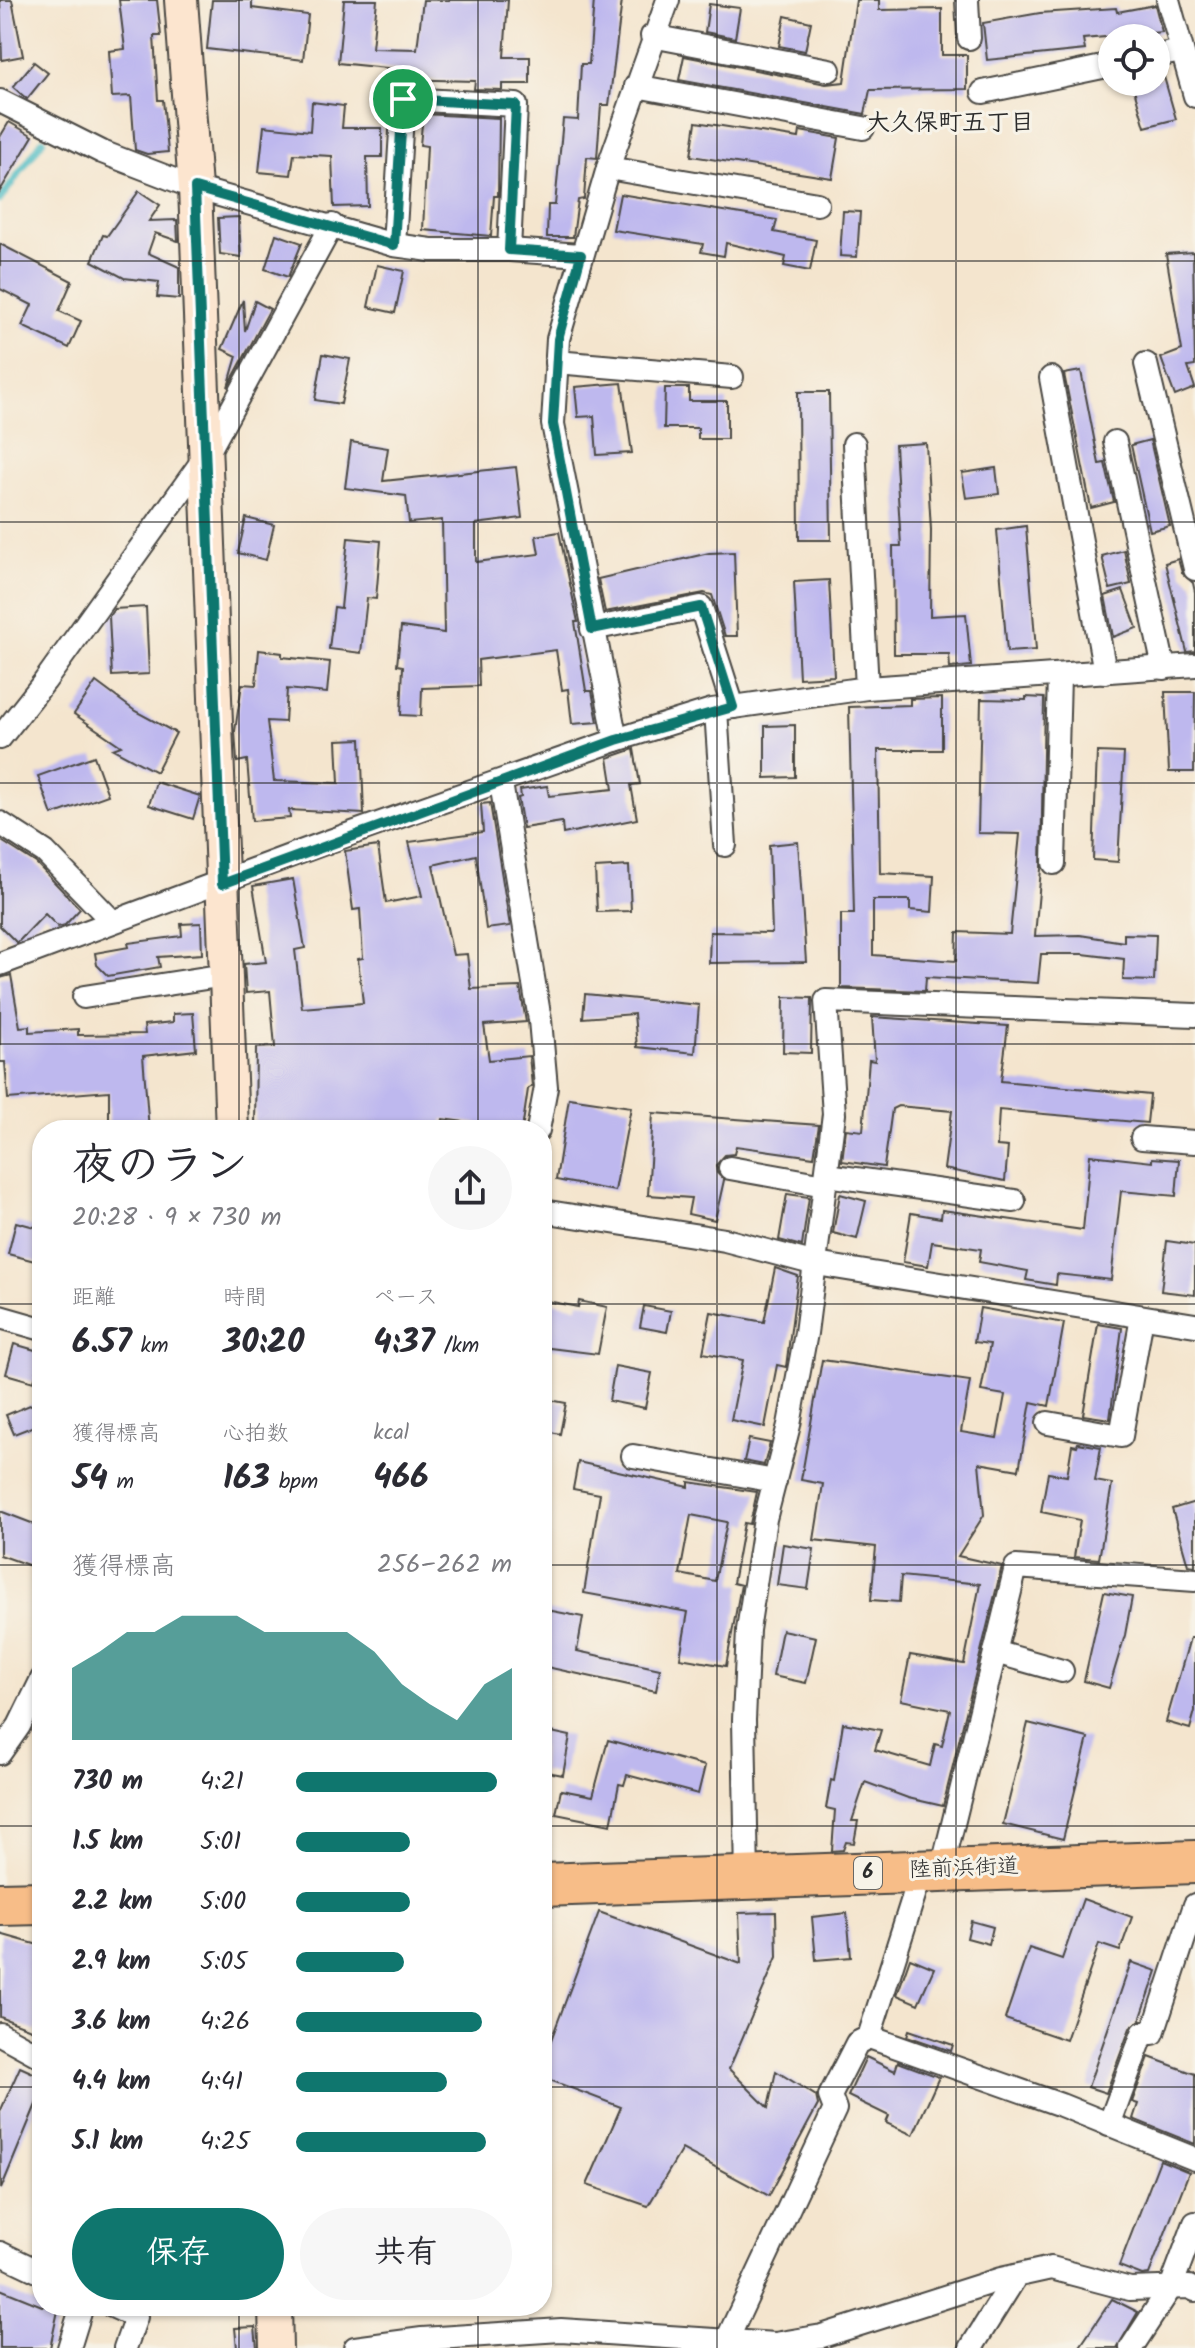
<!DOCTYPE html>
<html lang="ja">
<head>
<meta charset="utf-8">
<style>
	:root { --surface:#fff; --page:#f7f7f7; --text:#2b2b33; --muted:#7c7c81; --accent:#0f766e }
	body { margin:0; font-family:Kalam,"Klee One",sans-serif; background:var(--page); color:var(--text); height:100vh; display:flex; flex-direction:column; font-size:30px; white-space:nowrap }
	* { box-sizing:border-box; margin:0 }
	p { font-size:26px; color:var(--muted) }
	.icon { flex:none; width:44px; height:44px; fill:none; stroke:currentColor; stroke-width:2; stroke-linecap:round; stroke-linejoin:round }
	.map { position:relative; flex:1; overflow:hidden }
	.sheet { position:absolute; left:32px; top:1120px; width:520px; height:1196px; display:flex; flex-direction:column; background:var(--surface); border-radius:32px; box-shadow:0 2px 6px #0004 }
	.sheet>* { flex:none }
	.controls { position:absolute; left:1098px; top:24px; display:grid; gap:16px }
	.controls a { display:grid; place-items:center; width:72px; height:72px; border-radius:50%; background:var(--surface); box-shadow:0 2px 6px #0004; font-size:40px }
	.pin { position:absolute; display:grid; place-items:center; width:68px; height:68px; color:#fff; margin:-34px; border:4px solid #fff; border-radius:50%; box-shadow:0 2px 8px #0007 }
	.round { display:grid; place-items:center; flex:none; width:84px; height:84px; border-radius:42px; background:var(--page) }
	.overview { display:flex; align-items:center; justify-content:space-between; height:136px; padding:0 40px }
	h1 { font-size:44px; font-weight:700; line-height:60px }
	.figures { display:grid; grid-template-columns:repeat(3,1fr); gap:12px; height:136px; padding:8px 40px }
	.figures div { display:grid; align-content:center }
	.figures b { font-size:34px; font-weight:700 }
	.figures small { font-size:22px; font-weight:400 }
	.figures p { font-size:22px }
	.chart { height:224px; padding:16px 40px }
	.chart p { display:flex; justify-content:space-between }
	.chart svg { width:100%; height:144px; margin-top:8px; fill:var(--accent); opacity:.7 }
	.cta { display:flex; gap:16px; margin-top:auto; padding:16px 40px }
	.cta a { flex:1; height:92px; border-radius:48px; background:var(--accent); color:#fff; font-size:32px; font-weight:700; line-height:92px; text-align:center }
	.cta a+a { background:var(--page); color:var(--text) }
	ul { padding:0 40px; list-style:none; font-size:26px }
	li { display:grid; grid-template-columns:128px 96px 1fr; align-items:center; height:60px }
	li i { height:20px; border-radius:10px; background:var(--accent) }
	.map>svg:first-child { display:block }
</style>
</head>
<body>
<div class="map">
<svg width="1195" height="2348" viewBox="0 0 1195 2348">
	<rect width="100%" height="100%" fill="#f7f3e8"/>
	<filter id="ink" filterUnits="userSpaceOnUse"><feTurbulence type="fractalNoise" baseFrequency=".0125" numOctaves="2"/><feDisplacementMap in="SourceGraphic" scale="16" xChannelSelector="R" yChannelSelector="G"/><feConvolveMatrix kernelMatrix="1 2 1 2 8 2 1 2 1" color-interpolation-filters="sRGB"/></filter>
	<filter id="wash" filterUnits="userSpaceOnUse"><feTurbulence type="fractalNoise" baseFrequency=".006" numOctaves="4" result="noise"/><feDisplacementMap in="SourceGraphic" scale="32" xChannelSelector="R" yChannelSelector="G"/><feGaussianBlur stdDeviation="1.8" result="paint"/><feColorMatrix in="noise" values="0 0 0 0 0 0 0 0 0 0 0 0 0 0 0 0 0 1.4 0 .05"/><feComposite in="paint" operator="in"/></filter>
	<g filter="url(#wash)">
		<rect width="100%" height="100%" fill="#f4e5ce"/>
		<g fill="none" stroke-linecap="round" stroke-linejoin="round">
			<path stroke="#4cbbc3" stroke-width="7" d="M0 200 43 140"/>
		</g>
		<g id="blocks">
			<g fill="#beb8ee" fill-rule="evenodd">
				<path d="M0 0H12L23 56 2 60Z"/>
				<path d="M119 0H157L161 36H154L158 100H163L168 152 147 154 135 150 131 96 112 97 109 51 125 49Z"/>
				<path d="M212 0H252V8L308 15 303 60 207 49Z"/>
				<path d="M344 0H377L372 48 417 49 423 0H508L504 57H530V84H502V90L474 89 475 81 396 79V69L338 63Z"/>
				<path d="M594 0H622L609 105H601L597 158 587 157 584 199 578 200 573 237H547L548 205H555L563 119 578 120 581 64H589Z"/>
				<path d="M856 0H879V10L942 9V55H967V89L870 90 865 114 679 80 684 56 826 84 844 82Z"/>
				<path d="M709 4 740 8 735 38 705 32Z"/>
				<path d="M1155 5 1162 32 1083 39 1085 50 987 60 983 23 1040 13 1116 8 1117 12Z"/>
				<path d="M785 16 811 22 805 51 779 46Z"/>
				<path d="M34 62 48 73 27 99 13 87Z"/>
				<path d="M1164 77 1176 119 1145 127 1133 86Z"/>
				<path d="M312 102 344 106 342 128H382V157H367L368 206 334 207 332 156 294 154 291 175 259 172 264 126 310 131Z"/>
				<path d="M423 114 499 118 498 196H494L491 236 423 230 427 146 420 145Z"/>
				<path d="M9 122 33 136 0 191V137Z"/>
				<path d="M696 122 799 138 800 131 839 138 832 178 691 156Z"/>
				<path d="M139 191 160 205 149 221 177 220 178 241 155 233 148 253 179 267V299L157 297 159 282 124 278 92 261 103 235 107 236Z"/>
				<path d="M620 194 777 220 774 232 816 240 810 271 784 266 786 257 726 243 724 256 701 252 703 244 613 230Z"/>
				<path d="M843 211 860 212 857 257 840 256Z"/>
				<path d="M239 217 241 257 220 254 218 218Z"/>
				<path d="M276 234 302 243 288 277 265 269Z"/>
				<path d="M0 244 72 281 59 311 81 321 69 348 22 326 32 305 0 289Z"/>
				<path d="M1193 252 1195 366 1188 367 1195 388 1175 396 1161 358 1182 350 1166 254Z"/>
				<path d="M377 265 404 271 395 313 368 307Z"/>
				<path d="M243 300 245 331 255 301 270 309 228 387 237 356 222 349Z"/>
				<path d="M323 354 350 359 341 404 315 400Z"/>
				<path d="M1081 371 1099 464 1105 463 1114 502 1091 508 1064 374Z"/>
				<path d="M622 383 632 453 597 455 594 416 578 417 575 387Z"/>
				<path d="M665 388H689V401H727V439H698V428H664Z"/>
				<path d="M798 392H829L831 540H799Z"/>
				<path d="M1150 440 1170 526 1150 531 1131 445Z"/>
				<path d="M351 442 388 448 383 481 516 467 522 518 476 524V562L539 554 536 536 559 532 578 622H575L586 691H592L598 722 572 724 568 689 562 690 556 650 478 660 479 686 422 688 421 716 401 715 403 666 397 665 401 627 444 633 442 520 409 523 406 496 345 488Z"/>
				<path d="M926 443 931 530 930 616 966 614 971 666 950 668 949 654H894L893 546H901L895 445Z"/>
				<path d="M996 468 999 494 966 498 962 473Z"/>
				<path d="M246 518 274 525 266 560 238 553Z"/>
				<path d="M1026 526 1036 650 1007 652 997 530Z"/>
				<path d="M348 538 381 541 376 599 367 598 361 653 329 649 334 607 341 608Z"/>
				<path d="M1124 550 1131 584 1110 589 1102 556Z"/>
				<path d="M734 552 737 636H725L712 595 704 593 605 612 598 579 709 553Z"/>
				<path d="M1178 559 1182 573 1193 583 1195 592V651L1187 652 1165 563Z"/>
				<path d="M829 580 834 676 799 678 794 582Z"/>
				<path d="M1123 590 1137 628 1113 637 1105 596Z"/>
				<path d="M146 607 149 674 112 676 109 616 114 609Z"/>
				<path d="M259 650 282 653V657L330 662 327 693 287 689 285 722 267 721 274 781 339 783 337 740 361 739 364 814 289 810 290 818 252 821 247 760 237 762 235 731 242 684 256 685Z"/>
				<path d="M96 682 135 711 176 733 156 772 113 749 121 746 74 714Z"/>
				<path d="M1165 692H1195L1194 772H1169Z"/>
				<path d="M1026 697 1044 698 1041 869 1035 936 1080 935 1124 942V934L1156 935 1154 981 1123 980 1124 959 1083 954H1041L1038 983 926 977 925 991 841 988V914H854L849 707 910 705V699L942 698V750H878L880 873 934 876 932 912 910 910V900H873V955L956 961 957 932 1010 934 1020 834 978 833 981 699 1026 700Z"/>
				<path d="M795 725V777L765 778V726Z"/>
				<path d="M634 749 640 784 631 785 637 819 563 834 562 822 523 828 518 798 521 797 520 790 547 786 549 796 613 789 608 758Z"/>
				<path d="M1097 752 1124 753 1118 862 1093 860Z"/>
				<path d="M94 756 108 795 52 815 38 776Z"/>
				<path d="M156 782 200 796 193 819 149 805Z"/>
				<path d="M490 803 510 926 486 929 476 855 433 865 453 955 467 954 471 989 520 987 526 1022 484 1025 489 1060 529 1056 532 1086 528 1089 522 1130 443 1119 441 1130 326 1126 255 1128 256 1048 275 1047 270 991 246 993 244 964 266 962 253 886 293 879 305 948 295 950 302 1008 363 1003 358 959 363 958 360 909 353 910 345 851 378 846 386 903 422 896 409 842 483 832 481 804Z"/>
				<path d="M0 840 36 863 80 909 65 925 58 927 45 914 17 943 0 926Z"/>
				<path d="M798 842 806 962 709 963 710 932 772 933 769 845Z"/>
				<path d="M629 866 631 911 597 912 595 868Z"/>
				<path d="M201 923 202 954 158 957 160 967 108 976 97 965 95 953 129 947 128 943 182 936 181 924Z"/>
				<path d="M11 975 20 1027 29 1026V1032L78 1029V1035L145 1034 144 1025 173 1022V1014L193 1013 196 1050 143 1056 149 1130H109V1091L8 1099 5 1062H0V978Z"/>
				<path d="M585 994 699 1005 695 1053 637 1047 634 1014 583 1018Z"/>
				<path d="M784 997 812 998 811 1053 783 1052Z"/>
				<path d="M872 1017 1008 1026 1001 1081 1150 1095 1147 1123 999 1110 997 1146 1008 1147 1005 1181 944 1169 952 1111 898 1106 892 1109 884 1167 842 1161 846 1129 863 1131 869 1060 875 1061Z"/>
				<path d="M569 1098 631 1107 615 1191 556 1180Z"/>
				<path d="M653 1113 819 1125 814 1157 736 1146 734 1154 725 1155 716 1165 717 1173 724 1180 715 1220 688 1214 691 1198 648 1195Z"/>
				<path d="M1090 1155 1152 1162V1158L1179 1160 1176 1196 1121 1191 1111 1280 1057 1274 1056 1285 1026 1280 1028 1271 979 1262 981 1249 932 1242 928 1266 903 1262 911 1213 941 1218 942 1210 1083 1230Z"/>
				<path d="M787 1194 809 1197 802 1246 779 1240Z"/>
				<path d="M840 1194 866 1201 857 1239 833 1233Z"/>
				<path d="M16 1222 42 1229V1263L8 1254Z"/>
				<path d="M1167 1241 1195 1245V1295L1161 1291Z"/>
				<path d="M775 1268 798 1276 786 1367 777 1365 765 1427 731 1420 743 1360 703 1353 711 1312 764 1322Z"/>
				<path d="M542 1300 578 1307 579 1301 607 1307 598 1354 542 1347Z"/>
				<path d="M644 1306 671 1311 667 1332 640 1327Z"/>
				<path d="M980 1308 1064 1323 1049 1406 1031 1402 1019 1470 979 1463 984 1515 958 1556 1002 1566 943 1806 908 1798 865 1782 852 1821H858L854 1843 846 1842 843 1850 832 1851 835 1810 826 1808 831 1780 834 1781 843 1723 881 1730 875 1750 930 1766 935 1744 942 1746 950 1710 901 1700 910 1655 964 1664 980 1584 901 1576 899 1602 871 1600 876 1547 814 1540 823 1484 801 1480 822 1360 970 1381 961 1432 997 1438 1005 1395 981 1391 990 1344 974 1342Z"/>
				<path d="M1098 1324 1122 1328 1110 1419 1083 1415Z"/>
				<path d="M14 1344 42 1352 34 1382 6 1374Z"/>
				<path d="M615 1366 652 1373 645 1408 609 1401Z"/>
				<path d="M545 1399 566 1403 560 1434 542 1430Z"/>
				<path d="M42 1400V1423L14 1434 6 1415Z"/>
				<path d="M749 1439 770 1443 764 1465 744 1461Z"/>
				<path d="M1078 1443 1101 1447 1095 1481 1112 1484 1099 1559 1074 1557 1080 1520 1041 1512 1048 1473 1067 1476 1072 1445 1077 1446Z"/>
				<path d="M578 1462 689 1487V1482L757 1492 750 1524 744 1523 733 1583 741 1585 726 1666 680 1658 688 1612 584 1593 600 1494 573 1489ZM691 1515 727 1522 715 1581 680 1574Z"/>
				<path d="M1195 1502V1566L1188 1565 1172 1509Z"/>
				<path d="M0 1511 42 1527V1570L0 1555Z"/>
				<path d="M783 1544 814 1549 808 1589 777 1585Z"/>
				<path d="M1104 1592 1132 1597 1125 1635 1109 1688 1084 1681Z"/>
				<path d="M542 1609 583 1617 577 1651 660 1669 656 1691 542 1666Z"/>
				<path d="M782 1630 816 1637 806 1683 773 1676Z"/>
				<path d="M1190 1638H1195V1711L1190 1729 1166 1722Z"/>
				<path d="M1028 1723 1088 1738 1063 1839 1003 1824Z"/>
				<path d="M542 1730 570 1736 563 1775 542 1771Z"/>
				<path d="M608 1740 705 1766 698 1794 627 1775 624 1785 619 1784 611 1825 556 1814 561 1790 593 1796Z"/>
				<path d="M1083 1899 1132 1917 1120 1951 1099 1944 1066 2040 1005 2019 1029 1948 1062 1959Z"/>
				<path d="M599 1912 741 1964 739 1913 776 1912 777 1957 729 2069 768 2108 776 2071 816 2096 818 2105 769 2196 682 2149 648 2206 587 2185 621 2107 542 2077V2064Z"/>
				<path d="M847 1913 851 1957 816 1960 812 1917Z"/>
				<path d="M971 1921 993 1927 989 1944 967 1938Z"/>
				<path d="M0 1934 42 1946V2016L36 2031 0 2017Z"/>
				<path d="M910 1958 934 1968 918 2004 897 1995Z"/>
				<path d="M1131 1962 1157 1971 1140 2020 1130 2028 1106 2093 1088 2087Z"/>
				<path d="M909 2030 953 2045 951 2051 907 2036Z"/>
				<path d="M866 2057 895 2071 898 2062 939 2077 913 2135 886 2123 889 2116 848 2096Z"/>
				<path d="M1149 2057 1195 2074V2144L1133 2119 1138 2104 1132 2102Z"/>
				<path d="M20 2067 42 2077V2090L1 2189 0 2112Z"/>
				<path d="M1160 2160 1189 2172 1149 2274 1142 2275 1119 2266Z"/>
				<path d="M0 2289 42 2306H59L50 2348H0Z"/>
				<path d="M1112 2299 1138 2312 1117 2348H1079Z"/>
				<path d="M255 2327 257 2348H237L235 2328Z"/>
			</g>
		</g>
	</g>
	<g filter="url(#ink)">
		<use href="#blocks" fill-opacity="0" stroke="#494743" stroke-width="2"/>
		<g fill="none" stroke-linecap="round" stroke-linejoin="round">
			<defs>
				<g id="street">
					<path d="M967 0 969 38"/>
					<path d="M1168 0 1195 96"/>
					<path d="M652 36 829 70"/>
					<path d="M1156 56 1182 51"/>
					<path d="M636 86 863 128"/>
					<path d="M983 92 1112 65"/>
					<path d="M0 101 102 152 195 188 394 245 431 250H509L581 255"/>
					<path d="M608 168 817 204"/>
					<path d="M394 245 403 99 516 105 509 250"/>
					<path d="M556 362 732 377"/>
					<path d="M1146 364 1195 569"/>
					<path d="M1051 378 1105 672"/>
					<path d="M1115 442 1164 668"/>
					<path d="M854 444 867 688"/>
					<path d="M592 629 701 607 733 707"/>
					<path d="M716 710 725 845"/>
					<path d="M0 738 45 681 206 456 332 225"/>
					<path d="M616 740 553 424 558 339 608 168 668 0"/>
					<path d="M501 783 540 1020 546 1087 538 1130"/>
					<path d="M0 823 45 852 112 921"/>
					<path d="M1054 863 1059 676"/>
					<path d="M0 964 330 841 616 740 712 710 867 688 1195 665"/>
					<path d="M84 997 225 975"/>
					<path d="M1142 1138 1195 1142"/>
					<path d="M730 1168 825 1185"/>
					<path d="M827 1175 1014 1201"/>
					<path d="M542 1211 725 1240 816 1264 1195 1325"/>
					<path d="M0 1317 42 1329"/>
					<path d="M1048 1423 1121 1436 1142 1317"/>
					<path d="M633 1456 775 1481"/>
					<path d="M995 1652 1062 1671"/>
					<path d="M0 1753 19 1726 42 1679"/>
					<path d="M942 1869 1016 1567 1195 1580"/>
					<path d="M922 1870 869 2037 1061 2105 1195 2159"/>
					<path d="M747 1879 744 1720 748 1630 765 1519 789 1425 806 1333 825 1185 834 1114 826 1001 1195 1015"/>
					<path d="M0 2034 42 2057"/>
					<path d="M1109 2125 1143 2033H1153L1195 1905"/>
					<path d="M0 2253 42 2273"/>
					<path d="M112 2306 136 2317 125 2348"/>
					<path d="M727 2340 835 2109 830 2096 857 2043 869 2037"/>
					<path d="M69 2348 82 2306"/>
					<path d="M355 2348 422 2339 561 2330 775 2344 822 2336 1001 2279 1051 2268 1130 2289 1189 2287 1195 2290"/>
					<path d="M971 2348 1016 2276"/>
					<path d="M1131 2348 1171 2287 1195 2223"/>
				</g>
				<g id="secondary">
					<path d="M181 0 195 188 232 1130"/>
					<path d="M275 2306 276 2348"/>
				</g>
				<g id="highway">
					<path d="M542 1885 1195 1862"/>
					<path d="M0 1904 42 1903"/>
				</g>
			</defs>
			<use href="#street" stroke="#494743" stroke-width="26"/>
			<use href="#secondary" stroke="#494743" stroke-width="36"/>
			<use href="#highway" stroke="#494743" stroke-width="46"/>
			<use href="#street" stroke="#fff" stroke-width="22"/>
			<use href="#secondary" stroke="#fce5cf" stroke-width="32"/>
			<use href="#highway" stroke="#f7bd88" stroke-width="42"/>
		</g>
	</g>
	<g fill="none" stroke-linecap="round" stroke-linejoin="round" filter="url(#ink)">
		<defs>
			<path id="route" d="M403 99 516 105 509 250 581 255 558 339 553 424 592 629 701 607 733 707 616 740 222 884 195 188 394 245Z"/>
		</defs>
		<use href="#route" stroke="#fff" stroke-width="16"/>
		<use href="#route" stroke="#0f766e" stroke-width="10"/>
	</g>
	<path fill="none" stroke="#2b2b2b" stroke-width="2" stroke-opacity="0.55" d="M239 0V1130M478 0V1130M717 0V2348M956 0V2348M0 261H1195M0 522H1195M0 783H1195M0 1044H1195M0 1304H42M542 1304H1195M0 1565H42M542 1565H1195M0 1826H42M542 1826H1195M0 2087H42M542 2087H1195M239 2306V2348M478 2306V2348"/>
	<g text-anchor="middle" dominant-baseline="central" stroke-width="6" stroke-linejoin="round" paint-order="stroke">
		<rect fill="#f7f3e8" stroke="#686764" stroke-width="2" x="854" y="1857" width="28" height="32" rx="6"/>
		<g font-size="20" font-weight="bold" fill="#2b2b2b">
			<text x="868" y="1873">6</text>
		</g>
		<g font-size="22" fill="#2b2b2b" stroke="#f7f3e8">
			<text transform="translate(964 1869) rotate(-2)">陸前浜街道</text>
		</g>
		<g font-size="24" font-weight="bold" fill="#2b2b2b" stroke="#f7f3e8">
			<text x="950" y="123">大久保町五丁目</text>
		</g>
	</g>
</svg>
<div class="controls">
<a><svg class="icon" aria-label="locate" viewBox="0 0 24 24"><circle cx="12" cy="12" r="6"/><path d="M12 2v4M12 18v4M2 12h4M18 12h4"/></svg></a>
</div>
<div class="pin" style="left:403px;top:99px;background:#1e9e55"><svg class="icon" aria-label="arrive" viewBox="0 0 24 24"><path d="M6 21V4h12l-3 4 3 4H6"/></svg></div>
<section class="sheet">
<div class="overview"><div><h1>夜のラン</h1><p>20:28 · 9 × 730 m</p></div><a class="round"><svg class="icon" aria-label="share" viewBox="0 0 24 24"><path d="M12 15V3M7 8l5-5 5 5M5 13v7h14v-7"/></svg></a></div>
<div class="figures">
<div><p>距離</p><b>6.57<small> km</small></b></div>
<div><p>時間</p><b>30:20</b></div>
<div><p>ペース</p><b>4:37<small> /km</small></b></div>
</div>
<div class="figures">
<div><p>獲得標高</p><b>54<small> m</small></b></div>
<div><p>心拍数</p><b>163<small> bpm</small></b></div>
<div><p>kcal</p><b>466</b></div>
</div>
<div class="chart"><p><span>獲得標高</span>256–262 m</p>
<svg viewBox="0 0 160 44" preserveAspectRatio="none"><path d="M0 44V22L10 17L20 11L30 11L40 6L50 6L60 6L70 11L80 11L90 11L100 11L110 17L120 27L130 33L140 38L150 27L160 22V44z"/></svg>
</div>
<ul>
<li><b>730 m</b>4:21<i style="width:93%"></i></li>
<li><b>1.5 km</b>5:01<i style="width:53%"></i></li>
<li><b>2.2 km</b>5:00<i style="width:53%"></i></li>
<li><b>2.9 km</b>5:05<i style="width:50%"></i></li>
<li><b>3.6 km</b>4:26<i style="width:86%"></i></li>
<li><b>4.4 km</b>4:41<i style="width:70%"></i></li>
<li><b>5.1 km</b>4:25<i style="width:88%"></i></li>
</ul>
<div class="cta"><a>保存</a><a>共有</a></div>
</section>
</div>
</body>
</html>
